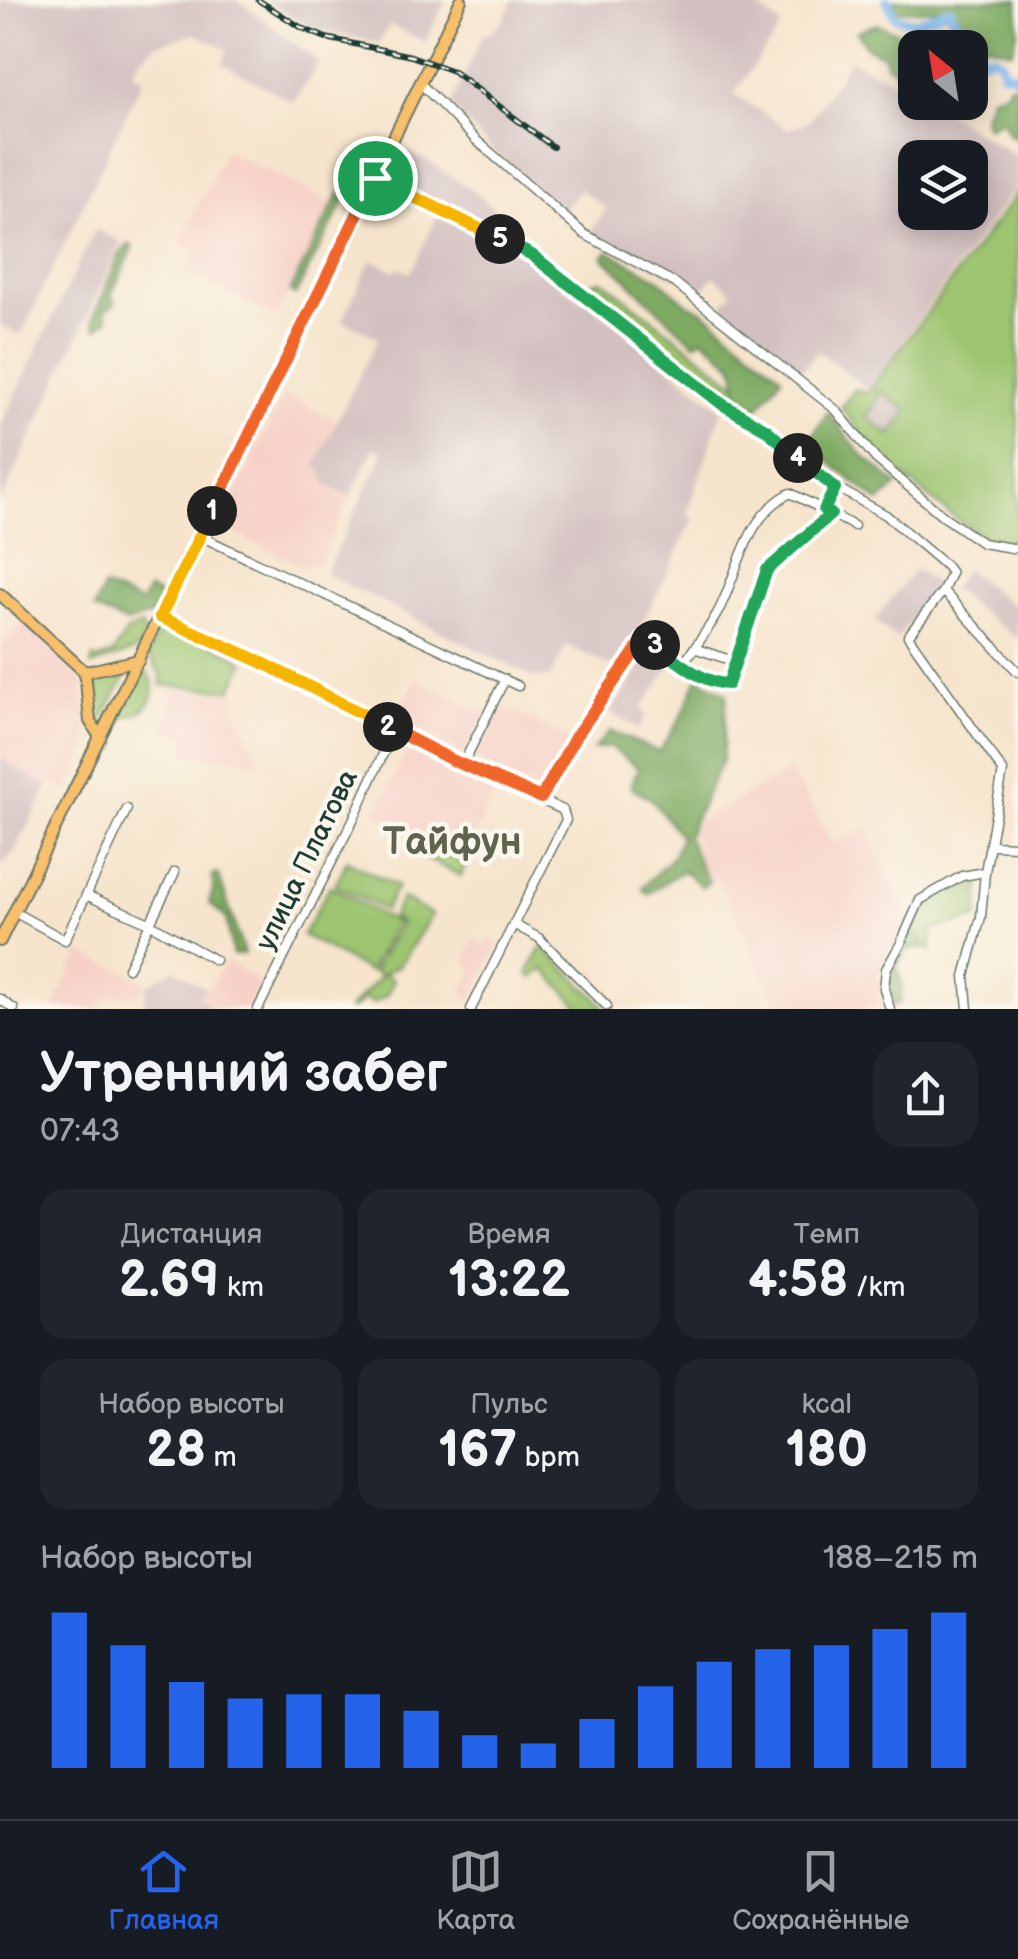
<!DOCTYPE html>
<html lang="ru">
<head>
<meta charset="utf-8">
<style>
	:root { --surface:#171b24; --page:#20242c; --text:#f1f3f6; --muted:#9ea1a6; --line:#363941; --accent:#2563eb }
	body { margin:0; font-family:"Balsamiq Sans",sans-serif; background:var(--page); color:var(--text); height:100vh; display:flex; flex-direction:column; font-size:38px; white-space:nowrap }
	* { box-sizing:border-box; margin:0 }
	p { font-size:32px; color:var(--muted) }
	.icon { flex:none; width:55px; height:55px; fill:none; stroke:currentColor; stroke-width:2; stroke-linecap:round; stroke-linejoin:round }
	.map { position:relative; height:1009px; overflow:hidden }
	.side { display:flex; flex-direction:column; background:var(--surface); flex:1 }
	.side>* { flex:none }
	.needle { width:65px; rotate:330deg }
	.controls { position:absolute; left:898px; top:30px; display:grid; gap:20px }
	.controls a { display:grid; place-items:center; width:90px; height:90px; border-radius:20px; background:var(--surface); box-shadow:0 5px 25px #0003; font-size:50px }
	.pin { position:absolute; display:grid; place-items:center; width:85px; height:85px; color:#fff; margin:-42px; border:5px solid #fff; border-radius:50%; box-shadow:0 2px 10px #0007 }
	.km { position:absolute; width:50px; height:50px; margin:-25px; border-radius:50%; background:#222; color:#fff; font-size:28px; line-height:50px; text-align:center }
	.round { display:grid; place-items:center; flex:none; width:105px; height:105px; border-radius:30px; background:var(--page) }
	.overview { display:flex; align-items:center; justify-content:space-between; height:170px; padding:0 40px }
	h1 { font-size:55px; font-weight:600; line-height:75px }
	.metrics { display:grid; grid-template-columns:repeat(3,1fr); gap:15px; height:170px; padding:10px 40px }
	.metrics div { display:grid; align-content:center; border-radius:25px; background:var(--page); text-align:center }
	.metrics b { font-size:50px; font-weight:600 }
	.metrics small { font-size:28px; font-weight:400 }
	.metrics p { font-size:28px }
	.chart { height:280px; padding:20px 40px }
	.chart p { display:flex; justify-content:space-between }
	.chart svg { width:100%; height:180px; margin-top:10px; stroke:var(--accent); stroke-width:6 }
	.tabs { display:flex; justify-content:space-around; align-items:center; height:140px; border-top:2px solid var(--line); background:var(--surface); font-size:28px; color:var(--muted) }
	.tabs a { display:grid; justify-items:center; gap:5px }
	.tabs .on { color:var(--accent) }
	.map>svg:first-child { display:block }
</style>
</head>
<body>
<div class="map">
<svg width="1018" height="1009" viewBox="0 0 1018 1009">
	<rect width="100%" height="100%" fill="#fbf7ec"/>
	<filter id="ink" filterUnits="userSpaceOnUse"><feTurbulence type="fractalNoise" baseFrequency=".01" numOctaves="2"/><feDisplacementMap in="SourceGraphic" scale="20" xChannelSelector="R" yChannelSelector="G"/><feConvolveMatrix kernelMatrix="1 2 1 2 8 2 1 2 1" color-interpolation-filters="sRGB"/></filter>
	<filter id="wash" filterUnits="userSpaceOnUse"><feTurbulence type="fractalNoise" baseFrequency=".0048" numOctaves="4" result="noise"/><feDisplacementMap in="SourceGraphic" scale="40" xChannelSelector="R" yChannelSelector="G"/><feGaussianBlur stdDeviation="2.25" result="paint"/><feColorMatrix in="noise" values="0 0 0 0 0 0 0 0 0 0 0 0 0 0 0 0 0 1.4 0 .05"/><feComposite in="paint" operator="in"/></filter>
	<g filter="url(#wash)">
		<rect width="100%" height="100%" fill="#f6e4cc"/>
		<g fill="#f7d1c7">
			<path d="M225 150 333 203 277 317 184 272 194 251 179 244Z"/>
			<path d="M287 396 338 421 316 464 329 486 350 497 319 564 302 566 223 528 222 522 281 400Z"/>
			<path d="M23 622 82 676 89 745 68 792 51 782 48 787 0 758V649Z"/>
			<path d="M415 679 486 714 465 755 395 719Z"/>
			<path d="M173 690 238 693 234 704 237 715 260 761 185 755 186 734 165 732 166 720H171Z"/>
			<path d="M496 704 570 739 549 779 538 791 470 758Z"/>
			<path d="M407 750 495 792 464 856 376 813Z"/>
			<path d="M790 769 832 843 866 829 910 917 877 977 885 1009H766L776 999 752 955 750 942 717 880 704 873 697 860 698 847 692 835 698 822Z"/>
			<path d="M490 939 500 944 471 998 461 992 473 972 466 956 474 940 486 945Z"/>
			<path d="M80 952 145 981 142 994 111 997 99 1005 102 1009H52Z"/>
			<path d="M226 961 255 978 260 986 250 1009H211L198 994 208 990Z"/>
		</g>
		<g fill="#d2bfc0" fill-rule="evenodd">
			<path d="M0 0H238L319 63 293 102 223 64 227 49 195 34 157 44 140 59 132 73 143 79 21 335 0 325Z"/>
			<path d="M266 0H446L425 42 390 25 379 43 325 32 301 22Z"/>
			<path d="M513 0H748L782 26 734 94 788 129 809 121 850 60 906 87 915 93V102L931 103 1016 156 1018 184 867 389 818 351 801 371 721 307 733 292 714 276 701 291 679 273 675 278 589 232 607 209 579 189 563 210 492 150 451 106 483 34 488 35 504 19ZM915 158H970V212H915Z"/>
			<path d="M398 149 425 159 479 195 517 231 514 238 384 179Z"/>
			<path d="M438 214 519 251 578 298 582 297 722 409 687 514 694 518 635 639 616 668 566 645 550 678 532 677 325 574 384 453 374 448 350 497 329 486 316 464 378 338 342 320 371 260 395 271 398 267 411 273Z"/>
			<path d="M95 230 122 242 0 503V427Z"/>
			<path d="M880 390 908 411 890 435 866 417 880 398 877 395Z"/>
			<path d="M915 569 937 584 897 639 874 620Z"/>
			<path d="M965 569 1018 610V640L951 589Z"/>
			<path d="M653 649 673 662 641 710 647 714 639 729 610 712Z"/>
			<path d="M0 758 48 787 15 851 0 867Z"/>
			<path d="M174 969 208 990 198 994 211 1009H144L147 985Z"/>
		</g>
		<g fill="#9dc46f" stroke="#5e8052" stroke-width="2.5" fill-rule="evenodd">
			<path d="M1018 192V544L986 540 951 515 879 456 841 407 855 389 867 393ZM880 391 908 411 890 435 866 417 880 397 877 394Z"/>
			<path d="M602 280 738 385 740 398 731 399 728 391 698 367 689 369 687 360 677 352 671 355 669 346 658 343 630 313 591 283Z"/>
			<path d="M165 622 242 659 244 664 231 690 162 685 161 675 147 653Z"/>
			<path d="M141 626 145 635 137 650 91 666 93 658 97 660 113 654 127 631Z"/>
			<path d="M123 667 128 672 99 725 96 719 95 683Z"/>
			<path d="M142 667C168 690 147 718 117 717Z"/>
			<path d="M418 841 466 864 461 876 413 852Z"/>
			<path d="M347 861 397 886 385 910 335 885Z"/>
			<path d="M971 876 977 878 980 888 978 918 932 930V951L924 949V943L911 930C922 897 942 892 971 876Z"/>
			<path d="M330 886 396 923 369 972 303 935Z"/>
			<path d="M402 898 432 915 400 964 384 974 394 980 386 996 373 1003 364 999 352 1009H349L381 976 373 972 400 923 392 917Z"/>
			<path d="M544 948 581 983 585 990 587 988 603 1005 602 1009H582L544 969 533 978 528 973 541 949Z"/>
		</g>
		<g fill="#7eaa62" stroke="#4e744b" stroke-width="2.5">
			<path d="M893 0H1018V30L1012 51C983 46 959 35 943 9L896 11Z"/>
			<path d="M877 24 912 39 934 32 945 47 915 48V84L906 87 905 76 887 65 884 56 866 47 857 31Z"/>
			<path d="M1009 84 1018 85V139L1008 133 1002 120 987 127 983 118 991 96 1007 91Z"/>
			<path d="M339 193 345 200 295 295 290 292Z"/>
			<path d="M129 244 133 248 110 297 115 299 114 305 105 309 108 320 96 329 93 319 120 254Z"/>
			<path d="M608 251 656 277 689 305 702 310 782 376 756 411 740 398 734 365 703 338 695 343C662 315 635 286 603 257Z"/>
			<path d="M828 412 861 454 898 485 879 502 807 444Z"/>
			<path d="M104 587 141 603 148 590 161 596 153 615 126 623 94 609Z"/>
			<path d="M698 677 727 694 722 760 687 836C695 852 698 866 709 882L702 887 686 872H680L648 894 642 888 673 856 681 837 651 799 631 787 638 768 610 747 594 749 610 731 659 752 682 716Z"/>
			<path d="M218 874 244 954 233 955 226 918 209 903 214 886 212 875Z"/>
			<path d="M911 929 920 934 924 949H907L897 966 902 985 900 1002 894 1006C887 992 893 982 889 968Z"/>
		</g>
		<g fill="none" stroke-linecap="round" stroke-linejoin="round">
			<path stroke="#7fb9f0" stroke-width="9" d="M887 0 895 17 915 22 950 9 956 22 974 33 983 59 993 56 1002 62 1003 73H1012L1018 80"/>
		</g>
	</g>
	<g filter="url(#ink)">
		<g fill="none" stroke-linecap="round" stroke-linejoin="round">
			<defs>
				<g id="minor">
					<path d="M420 83 476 140 584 234 675 283 836 410 875 458 943 516 982 543 1018 549"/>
					<path d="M375 179 532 255 722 404 767 430 823 480 886 515 946 566 951 573 943 591 908 636 1003 771 985 872 981 917 965 976 968 1009"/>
					<path d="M835 488 824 510 854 526"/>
					<path d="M200 536 518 686"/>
					<path d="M943 591 1018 672"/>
					<path d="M160 617 257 660 454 761 563 810 566 820 471 1009"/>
					<path d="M694 648 736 662"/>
					<path d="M682 664C695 648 708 630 718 612 740 569 744 518 790 493L824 510"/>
					<path d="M464 762 505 679"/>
					<path d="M541 799 576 736 645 640C671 652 697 684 728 685L767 569 831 514"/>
					<path d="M991 845 1018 846"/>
					<path d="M86 895 147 922 215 960"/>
					<path d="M14 912 65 940 127 809"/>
					<path d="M513 924 539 938 607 1006"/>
					<path d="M128 968 175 872"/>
					<path d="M0 999 14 1009"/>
					<path d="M258 1009 352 822 394 730"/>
					<path d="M890 1009 884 989 886 969 901 943 920 900 962 876 985 872"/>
				</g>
				<g id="major">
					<path d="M0 594 85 672"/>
					<path d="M85 672 90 721 100 737"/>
					<path d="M85 672 139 660"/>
					<path d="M0 941 461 0"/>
				</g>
			</defs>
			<use href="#minor" stroke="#6a7769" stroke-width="11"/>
			<use href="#major" stroke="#6a7769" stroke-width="14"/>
			<use href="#minor" stroke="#fff" stroke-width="8"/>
			<use href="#major" stroke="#f8bf6c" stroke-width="10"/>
			<defs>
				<path id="rail" d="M258 0 302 28 326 38 411 56 453 71 553 147"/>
			</defs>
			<use href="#rail" stroke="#1f3d34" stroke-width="6"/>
			<use href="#rail" stroke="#fbf7ec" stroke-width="2.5" stroke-dasharray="8" stroke-linecap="butt"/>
		</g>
	</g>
	<g fill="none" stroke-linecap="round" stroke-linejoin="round" filter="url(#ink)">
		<defs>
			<path id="split-1" d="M212 511 375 178"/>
			<path id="split-2" d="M212 511 160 617 257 660 388 727"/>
			<path id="split-3" d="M388 727 454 761 541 798 576 736 641 643 644 640 655 645"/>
			<path id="split-4" d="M655 645C676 659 702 684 728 684L767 570 831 514 824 510 835 488 798 458"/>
			<path id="split-5" d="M500 239 532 255 722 404 767 430 798 458"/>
			<path id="split-6" d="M375 178 500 239"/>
		</defs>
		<use href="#split-1" stroke="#fff" stroke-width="20"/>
		<use href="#split-2" stroke="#fff" stroke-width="20"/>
		<use href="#split-3" stroke="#fff" stroke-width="20"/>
		<use href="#split-4" stroke="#fff" stroke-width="20"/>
		<use href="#split-5" stroke="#fff" stroke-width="20"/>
		<use href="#split-6" stroke="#fff" stroke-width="20"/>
		<use href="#split-1" stroke="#f0652b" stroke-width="12"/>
		<use href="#split-2" stroke="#f5b400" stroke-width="12"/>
		<use href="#split-3" stroke="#f0652b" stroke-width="12"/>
		<use href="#split-4" stroke="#22a559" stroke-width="12"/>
		<use href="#split-5" stroke="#22a559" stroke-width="12"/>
		<use href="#split-6" stroke="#f5b400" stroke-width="12"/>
	</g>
	<g text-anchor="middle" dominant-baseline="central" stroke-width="9" stroke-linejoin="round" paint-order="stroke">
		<g font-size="28" fill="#1f3d34" stroke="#fbf7ec">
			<text transform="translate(307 860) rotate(-64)">улица Платова</text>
		</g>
		<g font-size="38" font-weight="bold" fill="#5f644d" stroke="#fbf7ec">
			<text x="452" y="842">Тайфун</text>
		</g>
	</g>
</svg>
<div class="controls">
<a><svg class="needle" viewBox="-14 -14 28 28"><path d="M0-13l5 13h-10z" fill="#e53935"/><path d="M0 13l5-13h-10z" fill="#9ea1a6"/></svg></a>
<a><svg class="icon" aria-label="layers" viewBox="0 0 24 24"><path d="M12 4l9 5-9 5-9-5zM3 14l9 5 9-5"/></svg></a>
</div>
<div class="pin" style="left:375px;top:178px;background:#1e9e55"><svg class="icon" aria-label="arrive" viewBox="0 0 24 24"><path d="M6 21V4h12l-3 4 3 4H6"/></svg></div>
<b class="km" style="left:212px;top:511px">1</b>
<b class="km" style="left:388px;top:727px">2</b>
<b class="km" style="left:655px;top:645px">3</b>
<b class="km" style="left:798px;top:458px">4</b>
<b class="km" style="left:500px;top:239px">5</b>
</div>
<section class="side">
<div class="overview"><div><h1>Утренний забег</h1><p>07:43</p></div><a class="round"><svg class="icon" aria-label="share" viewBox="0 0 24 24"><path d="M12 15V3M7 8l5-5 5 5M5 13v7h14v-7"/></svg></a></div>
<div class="metrics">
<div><p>Дистанция</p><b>2.69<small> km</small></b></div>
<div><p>Время</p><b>13:22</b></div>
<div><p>Темп</p><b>4:58<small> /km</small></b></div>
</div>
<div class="metrics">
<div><p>Набор высоты</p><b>28<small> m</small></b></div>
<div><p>Пульс</p><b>167<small> bpm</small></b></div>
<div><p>kcal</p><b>180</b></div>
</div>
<div class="chart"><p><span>Набор высоты</span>188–215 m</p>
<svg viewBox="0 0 160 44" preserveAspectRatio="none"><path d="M5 44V6M15 44V14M25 44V23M35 44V27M45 44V26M55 44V26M65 44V30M75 44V36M85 44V38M95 44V32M105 44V24M115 44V18M125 44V15M135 44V14M145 44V10M155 44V6"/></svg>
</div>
</section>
<nav class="tabs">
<a class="on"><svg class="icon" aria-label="home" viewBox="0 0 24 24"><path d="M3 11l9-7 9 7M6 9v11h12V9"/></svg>Главная</a>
<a><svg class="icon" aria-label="map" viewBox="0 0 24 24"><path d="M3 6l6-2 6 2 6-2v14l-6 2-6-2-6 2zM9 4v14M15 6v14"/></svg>Карта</a>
<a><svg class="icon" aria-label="saved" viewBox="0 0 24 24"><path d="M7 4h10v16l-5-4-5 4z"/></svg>Сохранённые</a>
</nav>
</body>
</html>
